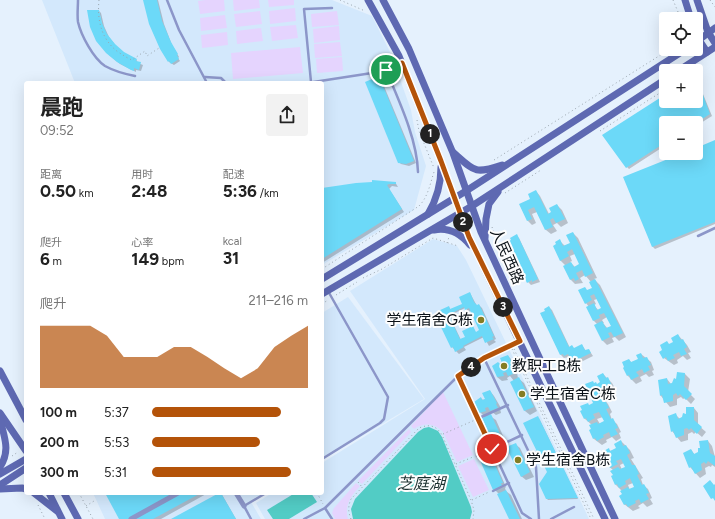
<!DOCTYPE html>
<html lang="zh">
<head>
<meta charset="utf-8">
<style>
	:root { --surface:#fff; --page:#f2f2f2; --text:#222; --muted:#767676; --accent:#b45309 }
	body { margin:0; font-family:Figtree,"Noto Sans SC",sans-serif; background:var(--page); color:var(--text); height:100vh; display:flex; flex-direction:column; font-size:15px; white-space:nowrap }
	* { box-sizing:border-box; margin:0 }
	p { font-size:13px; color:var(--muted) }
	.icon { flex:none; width:22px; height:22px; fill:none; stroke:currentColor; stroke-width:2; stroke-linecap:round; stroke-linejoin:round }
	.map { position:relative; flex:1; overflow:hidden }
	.sheet { position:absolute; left:24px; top:81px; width:300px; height:414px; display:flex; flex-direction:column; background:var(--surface); border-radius:4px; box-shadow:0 4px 16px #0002 }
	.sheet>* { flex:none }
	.tools { position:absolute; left:659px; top:12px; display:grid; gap:8px }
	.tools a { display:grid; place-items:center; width:44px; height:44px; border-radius:4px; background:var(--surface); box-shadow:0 4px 16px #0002; font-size:20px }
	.pin { position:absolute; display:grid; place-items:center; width:34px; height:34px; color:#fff; margin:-17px; border:2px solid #fff; border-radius:50%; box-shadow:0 1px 4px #0007 }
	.km { position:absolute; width:20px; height:20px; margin:-10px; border-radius:50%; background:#222; color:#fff; font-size:11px; line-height:20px; text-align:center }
	.round { display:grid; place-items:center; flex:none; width:42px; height:42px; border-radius:4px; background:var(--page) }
	.headline { display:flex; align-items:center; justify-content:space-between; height:68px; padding:0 16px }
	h1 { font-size:22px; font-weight:700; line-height:30px }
	.stats { display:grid; grid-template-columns:repeat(3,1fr); gap:6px; height:68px; padding:4px 16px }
	.stats div { display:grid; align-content:center }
	.stats b { font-size:17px; font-weight:700 }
	.stats small { font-size:11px; font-weight:400 }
	.stats p { font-size:11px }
	.chart { height:112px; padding:8px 16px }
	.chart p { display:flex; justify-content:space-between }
	.chart svg { width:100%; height:72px; margin-top:4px; fill:var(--accent); opacity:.7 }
	ul { padding:0 16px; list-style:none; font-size:13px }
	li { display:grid; grid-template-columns:64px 48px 1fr; align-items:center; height:30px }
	li i { height:10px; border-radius:5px; background:var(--accent) }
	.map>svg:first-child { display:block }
</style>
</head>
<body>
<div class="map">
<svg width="715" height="519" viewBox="0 0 715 519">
	<rect width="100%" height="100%" fill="#e5f1fd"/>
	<g fill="#d3e8fc">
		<path d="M42 0H332L372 16 391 54 411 110 415 132 426 166 414 210 322 265V83H75Z"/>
		<path d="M433 239 457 246 466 260 508 347 589 519H265L256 503 272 493H322V463L425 399 350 291Z"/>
		<path d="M348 297 424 399 322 460V313Z"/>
		<path d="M93 493H266L251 502 261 519H105Z"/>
	</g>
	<g fill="#e5d4fe">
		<path d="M205 0H224L225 11 200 14 198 1Z"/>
		<path d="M233 0H259L260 8 234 11Z"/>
		<path d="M268 0H294V5L269 7Z"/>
		<path d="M295 8 296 21 270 24 269 11Z"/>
		<path d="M260 11 262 24 236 27 234 14Z"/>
		<path d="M337 11 339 25 312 27 311 14Z"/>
		<path d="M225 15 227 28 201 31 200 18Z"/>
		<path d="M296 25 298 38 272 41 270 27Z"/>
		<path d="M339 26 340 40 314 43 313 29Z"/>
		<path d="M261 28 263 41 237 44 236 31Z"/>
		<path d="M227 32 228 45 202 48 201 35Z"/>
		<path d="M340 42 342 56 315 58 314 44Z"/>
		<path d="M300 47 303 73 233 79 231 53Z"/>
		<path d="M342 57 343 71 317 73 316 59Z"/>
		<path d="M443 392 473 455 457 462 443 432C435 423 423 422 414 429L411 426Z"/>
		<path d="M409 429 411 432 362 484 358 481Z"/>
		<path d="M474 459 489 490 473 497 458 466Z"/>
		<path d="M356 483 360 486C351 496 344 505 348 519H335L332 513 334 508Z"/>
	</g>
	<g fill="#52ccc5">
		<path d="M429 427 438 431 442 437 471 507 472 512 470 519H353L351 509 355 499 418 432 424 428Z"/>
		<path d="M295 493H311L317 502 289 519H273L267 510Z"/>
	</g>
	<g fill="#0003" fill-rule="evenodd">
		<path d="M148 0H158L164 24 172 45 179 57 178 58 180 61 174 65 169 62 161 49Z"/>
		<path d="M99 11 101 13 104 26 109 37 116 46 124 53 136 59 138 63 143 65 141 71 136 70V72L120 64 109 55Z"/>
		<path d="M379 77 381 79 416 163 409 166 401 164 399 162Z"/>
		<path d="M696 77 712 116 696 126V123H666V145L629 169 627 167 666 96V101H696Z"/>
		<path d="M715 141V224L655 249 653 247 625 178 686 153H696V149Z"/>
		<path d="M395 182 398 187 392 186 389 189 404 212 322 263V189Z"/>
		<path d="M536 191 540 196 549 214 552 212 557 205 562 210 568 223 561 227 557 223 553 225 557 231 551 234 546 230 537 212 532 214 536 223 532 225 528 221 520 205 531 199Z"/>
		<path d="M573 233 578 238 597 278 594 279 600 285 626 337 619 341 615 337 612 338 614 342 607 345 603 341 596 326 598 325 594 321 588 308 589 307 586 303 588 291 593 288 591 282 585 275 580 278 583 283 575 284 571 280 565 267 566 266 560 260V241L565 246 571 243ZM575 254 581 265 575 267 570 262 572 261 570 256ZM597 299 603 309 599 311 594 305 596 304 594 300ZM607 317 612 327 608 329 603 323H604L602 320Z"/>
		<path d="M516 236 519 238 540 282 531 285 528 282 512 240Z"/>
		<path d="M470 293 477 306 479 305 482 308 496 339 494 340 496 342 489 346 484 337 464 347 466 350 459 354 452 347 443 322 449 307 451 310 464 304ZM465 308 469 312 471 311 482 334 476 333 461 340 452 321 456 319 453 314Z"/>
		<path d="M549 307 552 310 570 348 574 349 582 345 586 351 589 350 593 356 575 365 570 357 564 358 561 355 541 314 546 312Z"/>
		<path d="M678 335 687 345 691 352 688 353 691 358 687 360 683 356 677 360 678 363 674 365 664 358 661 352 675 342Z"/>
		<path d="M641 354 651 362 654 370 652 371 654 375 649 377 646 374 640 377 642 381 636 384 628 376 624 368 629 360 632 363 639 359Z"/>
		<path d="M508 356 512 360 519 372 517 373 518 378 524 383 537 411 530 415 525 411 511 382 514 381 510 376 507 378 508 380 502 381 497 377 500 365 504 364Z"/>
		<path d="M678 373 685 374 690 379 688 392 695 399 691 404 685 398 683 399 681 397 677 399V405L670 407 661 396 659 381 667 379 671 384 677 381Z"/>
		<path d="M603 374 612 383 616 390 614 392 616 397 611 399 607 395 602 397 608 404 612 412 610 414 612 420 617 424 621 432 619 433 621 438 616 441 612 437 606 440 607 442 602 445 594 439 590 430 592 429V425L585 419 581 412 595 403 589 396 594 384 597 385 601 383ZM603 417 605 422 600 424 597 419Z"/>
		<path d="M490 391 494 396 501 408H500L501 413 496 415 492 412 489 413 490 416 496 420 508 447 515 444 520 448 534 477 526 480 521 476 508 447 500 451 496 446 486 418 480 412 481 398 483 400 486 399Z"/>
		<path d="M694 408 698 413V425L706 432 702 437 696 432 694 434 692 432 688 434V440L681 442 672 431 676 415 680 419Z"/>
		<path d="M539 418 578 499 548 500 547 499 548 472Z"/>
		<path d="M621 441 630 450 634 458 631 459 643 478 641 479 643 485 648 489 652 498 650 499 653 504 647 507 643 503 638 506 640 508 633 511 624 504 622 491 616 485 612 477 614 476 613 470 607 465 603 457 609 450 611 451 617 449ZM624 463 626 467 622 470 620 465ZM633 483 635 487 630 490 628 485Z"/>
		<path d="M708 441 712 446 715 457V467L712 465 711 467 709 466 705 468 706 474 700 478 690 467 691 450 695 455 698 453Z"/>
		<path d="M491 457 495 462 506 487 505 488 506 491 511 495 522 519H510L499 494 494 489Z"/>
		<path d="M106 493H208L161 519H121Z"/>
		<path d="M221 493 236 519H173Z"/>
	</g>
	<g fill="#6cd9f8" fill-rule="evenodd">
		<path d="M143 0H157L162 21 171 42 178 54 177 55 179 59 171 64 169 61 168 62 160 49 149 24Z"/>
		<path d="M87 10H99L102 23 107 34 115 44 124 52 137 59 136 61 141 62 139 70 134 68V71L131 70 117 62 106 53 96 41 90 27Z"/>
		<path d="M379 76 414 161 406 164 398 163 365 82Z"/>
		<path d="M696 76 710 114 696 123H666V142L626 168 602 135 666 94V101H696Z"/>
		<path d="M715 140V222L652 247 623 177 683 153H696V148Z"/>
		<path d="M372 180 396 182V184H389L387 185 402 209 322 259V188L356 183 372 182Z"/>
		<path d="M536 190 548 214 551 212 549 208 557 204 565 219 556 223 553 218 550 220 553 227 545 230 534 207 528 210 532 219 527 221 519 204 530 199 528 194Z"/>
		<path d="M573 232 593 273 585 277 582 270 576 273 579 279 575 281 574 278 570 280 563 266 571 262 574 267 579 264 572 249 567 252 569 256 560 261 553 246 556 244 555 242 560 239 563 246 570 243 566 235Z"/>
		<path d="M517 234 538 279 532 282V280L527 283 507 242 511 240 510 238Z"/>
		<path d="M595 279 623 333 614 337 611 332 608 333 610 337 602 341 594 325 602 321 606 328 611 326 604 313 599 315 600 318 593 321 586 307 594 303 597 310 601 308 594 294 590 296 592 300 585 304 578 290 585 287 587 290 592 288 589 282Z"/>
		<path d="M470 292 474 302 477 305 479 304 494 336 492 337 494 339 485 343 482 336 463 346 464 347 455 352 453 347 451 348 439 323 441 322 440 319 441 318 438 311 449 306 450 309 462 304 459 297ZM464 307 465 310 469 308 479 330 476 332 473 326 462 331 465 337 460 339 450 318 454 316 452 313Z"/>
		<path d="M549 306 569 347 572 345 574 348 582 344 585 350 589 349 591 353 572 362 568 354 564 356 563 354 560 355 540 313 545 311 544 309Z"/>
		<path d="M678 334 681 340 683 339 687 347 684 349 687 354 681 356 679 352 673 355 675 358 668 361 666 357 663 359 659 352 662 350 660 345 667 341 669 344 673 342 671 338Z"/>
		<path d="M641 353 643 358 647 357 651 365 648 366 650 370 644 373 642 369 636 372 639 376 631 380 629 375 627 376 623 368 624 367 622 362 629 359 631 362 638 359 636 355Z"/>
		<path d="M508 355 515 368H513L515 373 508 376 506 372 503 373 504 376 497 377 492 366 498 362 500 364 502 363 500 358Z"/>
		<path d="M677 372 685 373 684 386 692 394 686 400 680 394 678 396 676 393 673 395V401L664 403 662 395 660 396 658 380 667 378 668 384 672 383 674 378 676 379Z"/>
		<path d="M603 373 606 378 608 377 612 386 610 387 612 392 606 395 604 390 599 392 602 399 604 398 609 408 606 409 611 419 613 418 618 428 615 429 618 434 611 437 609 432 603 435 604 437 597 441 595 438 593 439 589 430 591 429 589 425 597 422 598 424 604 421 599 412 593 414 595 418 588 422 586 418 584 419 580 411 582 410 580 406 588 403 589 405 593 403 590 396 589 397 585 389 587 388 585 384 593 381 594 383 596 382 597 384 600 382 597 376Z"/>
		<path d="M519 377 534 407 524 411 510 382Z"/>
		<path d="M490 390 497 403 496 404 498 408 490 411 488 407 485 408 486 411 479 413 474 402 481 397 482 400 485 399 482 393Z"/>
		<path d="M686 407H694V420L702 427 697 434 691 428 689 430 687 428 684 429V435L676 438 673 431 671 432 668 416 676 413 678 419 682 417 683 413 686 414Z"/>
		<path d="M491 414 504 443 495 447 482 418Z"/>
		<path d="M538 416 578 498 546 499 539 484 547 472 523 423Z"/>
		<path d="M621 440 623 446 626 445 630 453 627 455 632 465H635L639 474 637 475 642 485 644 484 649 493 646 494 649 499 641 503 639 499 635 501 636 503 628 507 626 504 624 505 619 496 622 494 620 491 628 487 629 489 634 487 630 478 625 481 626 484 619 488 617 484 615 485 611 476 613 475 610 471 618 467 620 469 625 467 621 459 616 461 618 464 610 468 608 464 606 465 602 457 604 456 602 452 609 448 610 451 616 448 614 444Z"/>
		<path d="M708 440 710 453 715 456V466L708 461 706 464 704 462 701 464 702 470 695 474 691 467 689 468 683 453 691 449 694 454 698 452V448H700L699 441Z"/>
		<path d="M516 443 530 472 521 477 506 447Z"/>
		<path d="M488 455 489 457 491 456 503 483H501L502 486 493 490 479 458Z"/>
		<path d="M710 480 714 485 715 484V501L713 498 711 499 703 486Z"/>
		<path d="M506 490 520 519H509L497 494Z"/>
		<path d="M105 493H201L153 519H119Z"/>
		<path d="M219 493H221L236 519H171Z"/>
	</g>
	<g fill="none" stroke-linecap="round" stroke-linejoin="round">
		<g stroke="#9aa5ae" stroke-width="1" stroke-dasharray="1 3" stroke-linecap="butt">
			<path d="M99 0C97 20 101 39 118 52 123 55 127 58 132 60L145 51 147 56 159 48"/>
			<path d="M340 0 365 11"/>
			<path d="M673 0 681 19"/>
			<path d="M710 0 715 7"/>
			<path d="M417 120 419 131 434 168"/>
			<path d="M600 131 666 89"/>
			<path d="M494 160 670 49"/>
			<path d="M505 193 541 170"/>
			<path d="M492 227 495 235"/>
			<path d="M447 243 449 237"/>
			<path d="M322 269 419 206C428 197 430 184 434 172"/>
			<path d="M363 278 382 269 433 238 458 246"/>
			<path d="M336 295 357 282"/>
			<path d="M322 304 328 300"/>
			<path d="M512 349 591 519"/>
			<path d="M514 349 594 519"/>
			<path d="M443 434 475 420"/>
			<path d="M12 456 18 452"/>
			<path d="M456 464 473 457"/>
			<path d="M358 482 362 487"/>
			<path d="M79 493 93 519"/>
			<path d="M317 493 323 504"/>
			<path d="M472 500 489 492"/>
			<path d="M38 505 45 519"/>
			<path d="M86 506 94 501"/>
			<path d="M351 519C348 512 348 506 351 499L419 428C429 424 436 425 442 435L471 500 474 510 473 519"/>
		</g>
		<g stroke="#8c96c9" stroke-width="2.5">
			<path d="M78 0C78 7 77 15 78 22 81 35 93 58 105 66 114 71 125 74 135 76"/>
			<path d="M167 0 179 30 207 83"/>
			<path d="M386 70C399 101 417 139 418 172"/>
			<path d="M205 77 221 78 226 83"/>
			<path d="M311 82 304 9 332 8"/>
			<path d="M307 83 372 73 386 70 402 63"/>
			<path d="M698 236 715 228"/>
			<path d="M484 358 536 467 539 519"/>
			<path d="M459 376 522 513 531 519"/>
			<path d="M479 418 508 405"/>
			<path d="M477 456 522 435"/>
			<path d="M322 459 380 423 384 419 388 397 328 291"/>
			<path d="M493 491 509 483"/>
			<path d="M251 519 244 506 266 493"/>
			<path d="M304 519 325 508"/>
			<path d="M332 519 325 508 458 376 484 358 518 342"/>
			<path d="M551 519 574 507"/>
		</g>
		<g stroke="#8c96c9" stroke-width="5">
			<path d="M236 493 244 506"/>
			<path d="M131 519 178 493"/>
		</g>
		<g stroke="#5e69b2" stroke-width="7">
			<path d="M368 0 399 56 441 161 469 237 605 519"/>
			<path d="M383 0 409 49 453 153 481 232 553 387 615 519"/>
			<path d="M685 0 691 19"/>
			<path d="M697 0 708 32 715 43"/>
			<path d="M696 32 699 40 707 52"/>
			<path d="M696 42 715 28"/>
			<path d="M678 71 715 47"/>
			<path d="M454 153C475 172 475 174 502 165"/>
			<path d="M428 214C437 199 441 185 441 167"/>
			<path d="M434 230C449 227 461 234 470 245"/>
			<path d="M485 238 486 219 489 204 498 192"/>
			<path d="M322 279 466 191 686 49"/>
			<path d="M322 294 472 206 666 79"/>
			<path d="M0 371 26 420"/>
			<path d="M0 413 26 451"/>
			<path d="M0 419C4 437 11 450 0 467"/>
			<path d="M0 474 26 459"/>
			<path d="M0 485 26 468"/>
			<path d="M0 489 22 488 26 489"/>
			<path d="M34 493 57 511"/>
			<path d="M49 493 62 519"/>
			<path d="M64 493 78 519"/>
		</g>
	</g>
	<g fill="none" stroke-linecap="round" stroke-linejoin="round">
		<defs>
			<path id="route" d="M386 70 402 63 441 161 469 237 520 341 484 358 458 376 492 449"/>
		</defs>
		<use href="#route" stroke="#fff" stroke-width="8"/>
		<use href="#route" stroke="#b45309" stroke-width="5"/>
	</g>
	<g fill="#847d24" stroke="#fdfdfd" stroke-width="1.5">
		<circle cx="481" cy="320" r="4"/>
		<circle cx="504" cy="366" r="4"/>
		<circle cx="522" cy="394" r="4"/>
		<circle cx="518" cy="460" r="4"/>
	</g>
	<g text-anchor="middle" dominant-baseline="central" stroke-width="4" stroke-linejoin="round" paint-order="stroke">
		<g font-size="15" fill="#0a1117" stroke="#fdfdfd">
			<text transform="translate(507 256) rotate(66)">人民西路</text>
		</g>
		<g font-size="15" fill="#0a1117" stroke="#fdfdfd" text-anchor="start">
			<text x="473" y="320" text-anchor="end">学生宿舍G栋</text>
			<text x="512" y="366">教职工B栋</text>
			<text x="530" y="394">学生宿舍C栋</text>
			<text x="526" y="460">学生宿舍B栋</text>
		</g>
		<g font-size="16" font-style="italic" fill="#1a2f2e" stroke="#fdfdfd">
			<text x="421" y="483">芝庭湖</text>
		</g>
	</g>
</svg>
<div class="tools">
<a><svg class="icon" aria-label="locate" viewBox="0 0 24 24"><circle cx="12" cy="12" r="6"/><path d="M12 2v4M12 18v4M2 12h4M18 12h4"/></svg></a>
<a>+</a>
<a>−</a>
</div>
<div class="pin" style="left:386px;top:70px;background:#1e9e55"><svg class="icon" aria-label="arrive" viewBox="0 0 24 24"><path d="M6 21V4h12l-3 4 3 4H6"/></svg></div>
<div class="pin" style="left:492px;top:449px;background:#d93025"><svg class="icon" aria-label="check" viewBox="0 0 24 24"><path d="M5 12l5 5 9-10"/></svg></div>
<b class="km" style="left:430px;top:134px">1</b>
<b class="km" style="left:463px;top:222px">2</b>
<b class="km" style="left:503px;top:307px">3</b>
<b class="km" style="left:471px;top:367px">4</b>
<section class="sheet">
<div class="headline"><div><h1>晨跑</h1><p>09:52</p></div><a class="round"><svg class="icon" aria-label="share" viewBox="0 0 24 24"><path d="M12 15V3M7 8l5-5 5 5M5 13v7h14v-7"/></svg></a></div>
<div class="stats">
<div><p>距离</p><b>0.50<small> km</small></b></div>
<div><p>用时</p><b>2:48</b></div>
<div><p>配速</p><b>5:36<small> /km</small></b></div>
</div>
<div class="stats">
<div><p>爬升</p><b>6<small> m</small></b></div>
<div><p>心率</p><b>149<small> bpm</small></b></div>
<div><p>kcal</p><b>31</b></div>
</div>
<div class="chart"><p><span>爬升</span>211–216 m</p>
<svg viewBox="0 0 160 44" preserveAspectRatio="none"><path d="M0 44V6L10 6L20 6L30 6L40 12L50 25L60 25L70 25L80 19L90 19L100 25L110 32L120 38L130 32L140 19L150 12L160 6V44z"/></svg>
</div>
<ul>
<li><b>100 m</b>5:37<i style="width:83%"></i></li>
<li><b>200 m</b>5:53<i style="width:69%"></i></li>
<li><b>300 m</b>5:31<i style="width:89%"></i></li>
</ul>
</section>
</div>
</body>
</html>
